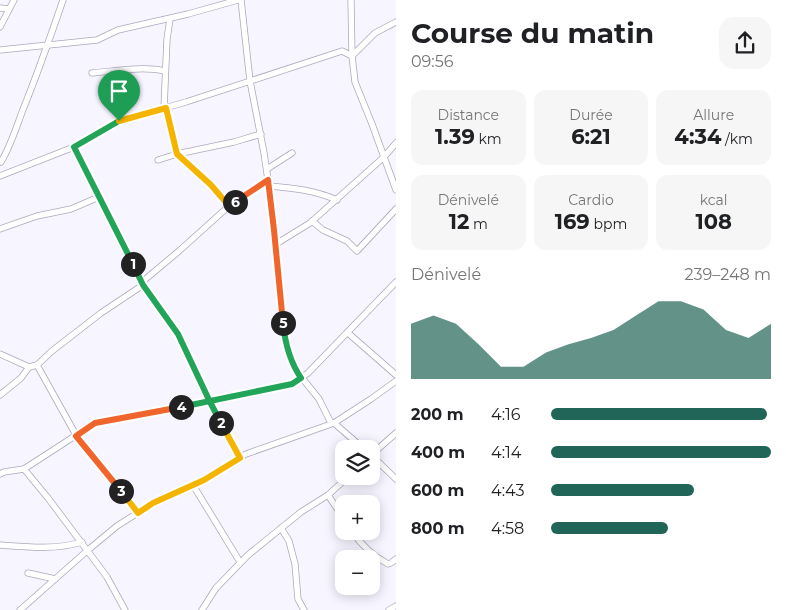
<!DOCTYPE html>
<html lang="fr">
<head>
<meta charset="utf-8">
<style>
	:root { --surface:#fff; --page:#f6f6f6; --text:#202124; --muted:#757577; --accent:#206557 }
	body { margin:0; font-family:Montserrat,sans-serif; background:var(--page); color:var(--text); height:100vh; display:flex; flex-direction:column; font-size:19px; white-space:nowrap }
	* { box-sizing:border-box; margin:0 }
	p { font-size:16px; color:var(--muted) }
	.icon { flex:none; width:28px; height:28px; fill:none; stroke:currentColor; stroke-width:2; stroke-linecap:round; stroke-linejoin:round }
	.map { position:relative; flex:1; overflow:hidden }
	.sheet { display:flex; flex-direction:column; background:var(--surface); width:390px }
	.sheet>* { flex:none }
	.fabs { position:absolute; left:335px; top:440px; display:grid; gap:10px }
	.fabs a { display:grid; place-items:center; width:45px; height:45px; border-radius:10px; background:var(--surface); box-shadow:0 2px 12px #0003; font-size:25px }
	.pin { position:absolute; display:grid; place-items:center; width:42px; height:42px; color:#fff; margin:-51px -21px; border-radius:50% 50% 50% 0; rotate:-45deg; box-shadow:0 0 5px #0007 }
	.pin .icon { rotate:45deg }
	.km { position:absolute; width:25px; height:25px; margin:-12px; border-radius:50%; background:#222; color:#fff; font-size:14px; line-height:25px; text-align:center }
	.round { display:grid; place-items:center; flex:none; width:52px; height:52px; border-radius:15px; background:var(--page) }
	.overview { display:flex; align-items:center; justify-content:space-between; height:85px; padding:0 15px }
	h1 { font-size:28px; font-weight:700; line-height:38px }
	.metrics { display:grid; grid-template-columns:repeat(3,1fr); gap:8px; height:85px; padding:5px 15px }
	.metrics div { display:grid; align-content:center; border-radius:12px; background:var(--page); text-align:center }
	.metrics b { font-size:21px; font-weight:700 }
	.metrics small { font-size:14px; font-weight:400 }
	.metrics p { font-size:14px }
	.chart { height:140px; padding:10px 15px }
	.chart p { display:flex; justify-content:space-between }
	.chart svg { width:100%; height:90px; margin-top:5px; fill:var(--accent); opacity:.7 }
	ul { padding:0 15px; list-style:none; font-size:16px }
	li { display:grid; grid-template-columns:80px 60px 1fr; align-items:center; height:38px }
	li i { height:12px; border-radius:6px; background:var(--accent) }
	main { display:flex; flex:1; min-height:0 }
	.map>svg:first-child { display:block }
</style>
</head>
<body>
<main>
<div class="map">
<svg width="396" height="610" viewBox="0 0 396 610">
	<rect width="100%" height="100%" fill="#f7f5ff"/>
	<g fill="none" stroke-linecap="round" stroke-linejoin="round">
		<defs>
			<g id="street">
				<path d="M241 0 250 81 264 153 268 180 275 230 285 340 294 368 319 399 331 423"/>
				<path d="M0 8 9 9"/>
				<path d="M396 22 375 33 352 56 355 82 372 124 396 190"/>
				<path d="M0 27 14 0"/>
				<path d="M0 50 97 40 118 30 188 14 238 0"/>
				<path d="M92 73C116 71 142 66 165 71"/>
				<path d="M166 107 177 154 211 185 229 206"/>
				<path d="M164 108 167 39 170 19"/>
				<path d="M74 147 143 285 178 334 210 402 240 458"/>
				<path d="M158 160 177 154 234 142 261 134"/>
				<path d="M1 162C10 147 16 129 22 112 37 75 50 38 63 0"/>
				<path d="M267 169 292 153"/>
				<path d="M0 176 74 147 119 121 186 102 342 51 352 56 351 0"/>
				<path d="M269 186C293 188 314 190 337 200"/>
				<path d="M312 221 323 230 347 241 357 251 396 209"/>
				<path d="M0 229 37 216 71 209 99 197"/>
				<path d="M276 244 310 223 384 157 396 143"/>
				<path d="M142 282 179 251 229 206 268 180"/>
				<path d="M348 333 396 375"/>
				<path d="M0 354 29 367 37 365 52 351 101 313 143 285"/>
				<path d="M37 365 76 435 138 513"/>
				<path d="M0 395 21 378 29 367"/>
				<path d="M334 423 364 449"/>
				<path d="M396 433 371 455 396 479"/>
				<path d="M24 469 95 423 127 418 210 402 292 384 308 373 396 282"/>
				<path d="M0 474 4 472 24 469 48 498 107 577 125 610"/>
				<path d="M193 485 240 562"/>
				<path d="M328 495 344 519"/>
				<path d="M281 528 289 541 295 564 298 599 304 610"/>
				<path d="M352 531C361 545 373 556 388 564L391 563 396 559"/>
				<path d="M0 545C27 547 56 550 82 542"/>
				<path d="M28 573 55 579"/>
				<path d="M20 610 88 550 117 526 153 503 205 479 246 454 334 423 371 399 396 381"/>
				<path d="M202 610 216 588 248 555 301 512 328 495 349 476"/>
				<path d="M389 610 396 606"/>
			</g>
		</defs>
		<use href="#street" stroke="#aca8be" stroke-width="7"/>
		<use href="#street" stroke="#fff" stroke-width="5.5"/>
	</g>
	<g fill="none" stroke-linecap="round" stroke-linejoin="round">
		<defs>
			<path id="split-1" d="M119 121 74 147 133 264"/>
			<path id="split-2" d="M133 264 143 285 178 334 210 402 221 423"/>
			<path id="split-3" d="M121 491 138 513 153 503 204 480 240 458 221 423"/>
			<path id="split-4" d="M121 491 76 436 95 423 181 407"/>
			<path id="split-5" d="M181 407 292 384 301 378C290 362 285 343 283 323"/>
			<path id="split-6" d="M235 202 268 180 274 230 283 323"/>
			<path id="split-7" d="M119 121 166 108 177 154 211 185 229 206 235 202"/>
		</defs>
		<use href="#split-1" stroke="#fff" stroke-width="10"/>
		<use href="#split-2" stroke="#fff" stroke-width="10"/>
		<use href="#split-3" stroke="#fff" stroke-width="10"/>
		<use href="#split-4" stroke="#fff" stroke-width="10"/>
		<use href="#split-5" stroke="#fff" stroke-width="10"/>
		<use href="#split-6" stroke="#fff" stroke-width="10"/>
		<use href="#split-7" stroke="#fff" stroke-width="10"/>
		<use href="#split-1" stroke="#22a559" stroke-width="6"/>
		<use href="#split-2" stroke="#22a559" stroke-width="6"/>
		<use href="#split-3" stroke="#f5b400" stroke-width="6"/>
		<use href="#split-4" stroke="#f0652b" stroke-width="6"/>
		<use href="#split-5" stroke="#22a559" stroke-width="6"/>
		<use href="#split-6" stroke="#f0652b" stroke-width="6"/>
		<use href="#split-7" stroke="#f5b400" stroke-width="6"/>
	</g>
</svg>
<div class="fabs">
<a><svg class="icon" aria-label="layers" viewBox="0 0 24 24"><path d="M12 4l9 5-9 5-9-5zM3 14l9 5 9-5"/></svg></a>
<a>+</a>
<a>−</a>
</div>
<div class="pin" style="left:119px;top:121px;background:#1e9e55"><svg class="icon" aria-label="arrive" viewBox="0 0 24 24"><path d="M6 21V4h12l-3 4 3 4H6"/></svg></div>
<b class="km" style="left:133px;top:264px">1</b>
<b class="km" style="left:221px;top:423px">2</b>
<b class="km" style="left:121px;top:491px">3</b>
<b class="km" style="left:181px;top:407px">4</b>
<b class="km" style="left:283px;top:323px">5</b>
<b class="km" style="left:235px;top:202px">6</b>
</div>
<section class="sheet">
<div class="overview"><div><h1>Course du matin</h1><p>09:56</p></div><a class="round"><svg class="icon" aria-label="share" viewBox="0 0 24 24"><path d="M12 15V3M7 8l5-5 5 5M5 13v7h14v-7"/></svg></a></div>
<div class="metrics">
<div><p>Distance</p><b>1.39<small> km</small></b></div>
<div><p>Durée</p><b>6:21</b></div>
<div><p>Allure</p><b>4:34<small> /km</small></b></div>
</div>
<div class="metrics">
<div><p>Dénivelé</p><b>12<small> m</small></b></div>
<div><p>Cardio</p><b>169<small> bpm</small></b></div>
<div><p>kcal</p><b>108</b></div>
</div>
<div class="chart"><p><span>Dénivelé</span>239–248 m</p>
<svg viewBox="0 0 160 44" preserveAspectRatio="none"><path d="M0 44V17L10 13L20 17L30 27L40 38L50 38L60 31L70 27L80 24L90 20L100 13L110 6L120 6L130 10L140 20L150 24L160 17V44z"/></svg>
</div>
<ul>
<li><b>200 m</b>4:16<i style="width:98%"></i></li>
<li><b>400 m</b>4:14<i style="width:100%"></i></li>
<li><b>600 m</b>4:43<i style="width:65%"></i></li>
<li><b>800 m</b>4:58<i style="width:53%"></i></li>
</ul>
</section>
</main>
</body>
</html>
